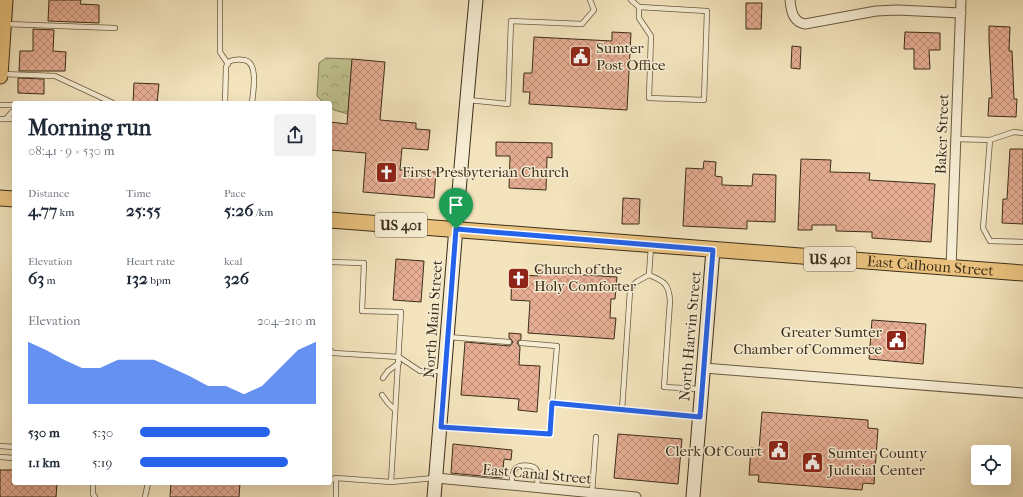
<!DOCTYPE html>
<html lang="en">
<head>
<meta charset="utf-8">
<style>
	:root { --surface:#fff; --page:#f2f2f3; --text:#1f2937; --muted:#747a83; --accent:#2563eb }
	body { margin:0; font-family:"IM FELL French Canon",serif; background:var(--page); color:var(--text); height:100vh; display:flex; flex-direction:column; font-size:15px; white-space:nowrap }
	* { box-sizing:border-box; margin:0 }
	p { font-size:13px; color:var(--muted) }
	.icon { flex:none; width:22px; height:22px; fill:none; stroke:currentColor; stroke-width:2; stroke-linecap:round; stroke-linejoin:round }
	.map { position:relative; flex:1; overflow:hidden }
	.side { position:absolute; left:12px; top:101px; width:320px; height:384px; display:flex; flex-direction:column; background:var(--surface); border-radius:4px; box-shadow:0 4px 16px #0002 }
	.side>* { flex:none }
	.fabs { position:absolute; left:971px; top:445px; display:grid; gap:8px }
	.fabs a { display:grid; place-items:center; width:40px; height:40px; border-radius:4px; background:var(--surface); box-shadow:0 4px 16px #0002; font-size:20px }
	.pin { position:absolute; display:grid; place-items:center; width:34px; height:34px; color:#fff; margin:-41px -17px; border-radius:50% 50% 50% 0; rotate:-45deg; box-shadow:0 0 4px #0007 }
	.pin .icon { rotate:45deg }
	.round { display:grid; place-items:center; flex:none; width:42px; height:42px; border-radius:4px; background:var(--page) }
	.summary { display:flex; align-items:center; justify-content:space-between; height:68px; padding:0 16px }
	h1 { font-size:22px; font-weight:700; line-height:30px }
	.figures { display:grid; grid-template-columns:repeat(3,1fr); gap:6px; height:68px; padding:4px 16px }
	.figures div { display:grid; align-content:center }
	.figures b { font-size:17px; font-weight:700 }
	.figures small { font-size:11px; font-weight:400 }
	.figures p { font-size:11px }
	.chart { height:112px; padding:8px 16px }
	.chart p { display:flex; justify-content:space-between }
	.chart svg { width:100%; height:72px; margin-top:4px; fill:var(--accent); opacity:.7 }
	ul { padding:0 16px; list-style:none; font-size:13px }
	li { display:grid; grid-template-columns:64px 48px 1fr; align-items:center; height:30px }
	li i { height:10px; border-radius:5px; background:var(--accent) }
	.map>svg:first-child { display:block }
</style>
</head>
<body>
<div class="map">
<svg width="1023" height="497" viewBox="0 0 1023 497">
	<defs>
		<pattern id="park-crowns" width="20" height="18" patternUnits="userSpaceOnUse"><rect width="20" height="18" fill="#c0c28e"/><path d="M2 6a3 3 0 1 1 6 0M12 15a3 3 0 1 1 6 0" fill="none" stroke="#9d9e73"/></pattern>
		<pattern id="building-cross-hatch" width="8" height="8" patternUnits="userSpaceOnUse"><rect width="8" height="8" fill="#e7ae94"/><path d="M0 0l8 8M0 8l8-8" fill="none" stroke="#bc8e78"/></pattern>
	</defs>
	<rect width="100%" height="100%" fill="#f3e4bd"/>
	<filter id="stains"><feTurbulence type="fractalNoise" baseFrequency=".005" numOctaves="4"/><feColorMatrix values="0 0 0 0 .2 0 0 0 0 .09 0 0 0 0 .02 0 0 0 .5 -.17"/></filter>
	<radialGradient id="worn" r=".72"><stop offset=".6" stop-color="#630" stop-opacity="0"/><stop offset="1" stop-color="#630" stop-opacity=".3"/></radialGradient>
	<path fill="url(#park-crowns)" stroke="#7e7854" d="M326 58 352 59 348 114 334 110 330 107V103H324L317 96 319 63Z"/>
	<g fill="url(#building-cross-hatch)" stroke="#3c2e19">
		<path d="M49 0H81L80 4 99 5V23L48 21Z"/>
		<path d="M746 3H762L761 29H746Z"/>
		<path d="M989 26 1010 27 1009 51H1012L1014 99H1017L1016 117 988 116 989 98H992L989 41Z"/>
		<path d="M33 29 54 30 53 51 66 52 65 71H19L20 51H33Z"/>
		<path d="M612 32 631 33 627 110 529 104 530 92H523L524 73H532L534 37 612 41Z"/>
		<path d="M905 32 940 33V50H929L930 69H914V49H904Z"/>
		<path d="M792 46 801 47 800 69 791 68Z"/>
		<path d="M352 59 385 62 380 120 416 123V129L430 130 428 150 402 148 400 170 436 172 434 198 363 192 366 153 330 150V122L347 124Z"/>
		<path d="M18 78 44 79V94L18 93Z"/>
		<path d="M134 83 159 84 157 103H133Z"/>
		<path d="M496 142 552 143V158L547 157 546 190 509 188 510 156H496Z"/>
		<path d="M1010 149H1023V224L1002 223 1003 199H1007Z"/>
		<path d="M801 159 831 160 830 172 870 173 869 180 935 184 931 242 872 238V232L836 231V225H812V230H798Z"/>
		<path d="M704 161 716 162 715 176 722 177V185L752 186 753 174 776 175 775 222 747 221V229L683 226 686 168 703 169Z"/>
		<path d="M623 198 640 199 639 224H622Z"/>
		<path d="M396 259 424 261 421 302 393 300Z"/>
		<path d="M538 270 569 272V274L617 277 615 299H611L610 318H616L614 339 528 333 530 301 511 300 512 274 538 276Z"/>
		<path d="M872 320 926 324 923 364 869 359Z"/>
		<path d="M509 333 521 334V339L518 341 517 343 520 347 519 365 540 366 537 412 518 410 519 399 461 395 465 342 510 346 513 342 511 339 509 338Z"/>
		<path d="M762 412 868 420V428L878 429 874 484 863 483 862 490 758 482 759 475H749L751 448 759 449Z"/>
		<path d="M618 434 682 439 678 484 614 478Z"/>
		<path d="M453 444 512 450 511 460 504 459 502 478 451 473Z"/>
		<path d="M0 470H14V483H57L56 497H0Z"/>
		<path d="M171 483H240L239 497H170Z"/>
	</g>
	<g fill="none" stroke-linecap="round" stroke-linejoin="round">
		<defs>
			<g id="lane">
				<path d="M220 0V52L228 64"/>
				<path d="M631 0 639 7 707 11 704 100 649 98 651 36 639 18V7"/>
				<path d="M5 24 115 28"/>
				<path d="M2 74 55 76 113 103"/>
				<path d="M468 100 508 104 511 21 582 24 594 10 590 0"/>
				<path d="M225 103 226 67 228 62C234 59 238 59 244 60 259 62 253 92 252 103"/>
				<path d="M0 105H14"/>
				<path d="M0 119H12"/>
				<path d="M6 119 12 112H14"/>
				<path d="M956 139 990 140 1014 132 1023 133"/>
				<path d="M990 140 983 228 990 241 1023 242"/>
				<path d="M651 246 649 275C640 280 633 282 630 291L622 410 698 417"/>
				<path d="M330 262 364 263 362 311 401 312 391 482"/>
				<path d="M649 275C664 281 669 284 670 301L664 387 700 389"/>
				<path d="M448 337 509 342"/>
				<path d="M521 343 557 346 552 403"/>
				<path d="M330 350 333 353 399 357 420 371H443"/>
				<path d="M383 378 388 371 399 363"/>
				<path d="M382 395 388 403 395 410"/>
				<path d="M441 427 550 434 552 403 622 410"/>
				<path d="M0 446 14 447"/>
				<path d="M0 457 14 458"/>
				<path d="M330 480 336 478 391 482 434 478"/>
				<path d="M93 483V494L95 497"/>
				<path d="M512 486C512 481 511 474 515 469 519 464 535 464 537 471 539 476 537 483 537 488"/>
				<path d="M592 493 596 437"/>
				<path d="M145 497 148 483"/>
				<path d="M336 497V478"/>
			</g>
			<g id="street">
				<path d="M790 0C791 11 793 22 805 24L876 11 897 10 961 13"/>
				<path d="M951 268 961 0"/>
				<path d="M704 368 1023 393"/>
				<path d="M436 478 636 497"/>
			</g>
			<g id="secondary">
				<path d="M434 497C448 331 460 166 476 0"/>
				<path d="M693 497 713 250"/>
			</g>
			<g id="primary">
				<path d="M0 76 5 0"/>
				<path d="M0 198 14 199"/>
				<path id="s1" d="M330 220 1023 273"/>
			</g>
		</defs>
		<use href="#lane" stroke="#6a5c42" stroke-width="6"/>
		<use href="#street" stroke="#6a5c42" stroke-width="11"/>
		<use href="#secondary" stroke="#3c2e19" stroke-width="15"/>
		<use href="#primary" stroke="#3c2e19" stroke-width="17"/>
		<use href="#lane" stroke="#f7edd4" stroke-width="4.5"/>
		<use href="#street" stroke="#f7edd4" stroke-width="9"/>
		<use href="#secondary" stroke="#f7edd4" stroke-width="13"/>
		<use href="#primary" stroke="#eac27e" stroke-width="15"/>
	</g>
	<g fill="none" stroke-linecap="round" stroke-linejoin="round">
		<defs>
			<path id="route" d="M456 229 713 250 700 417 552 403 550 434 441 427Z"/>
		</defs>
		<use href="#route" stroke="#fff" stroke-width="8"/>
		<use href="#route" stroke="#2563eb" stroke-width="5"/>
	</g>
	<defs>
		<symbol id="civic-square" viewBox="-11 -11 22 22"><rect x="-9" y="-9" width="18" height="18" rx="4" fill="#8f2418" stroke="#f7edd4"/><path d="M-.6-6.5H3V-4.5H.6V-3L4-1V1h2V6H-6V1h2V-1L-.6-3ZM-1.2 2.5V6h2.4V2.5Z" fill="#fff"/></symbol>
		<symbol id="church-square" viewBox="-11 -11 22 22"><rect x="-9" y="-9" width="18" height="18" rx="4" fill="#8f2418" stroke="#f7edd4"/><path d="M-1.2-6h2.4v3.5h3.3v2.4h-3.3V6h-2.4V-.1h-3.3v-2.4h3.3Z" fill="#fff"/></symbol>
	</defs>
	<g fill-rule="evenodd">
		<use href="#civic-square" x="568" y="44" width="25" height="25"/>
		<use href="#church-square" x="374" y="160" width="25" height="25"/>
		<use href="#church-square" x="506" y="266" width="25" height="25"/>
		<use href="#civic-square" x="884" y="328" width="25" height="25"/>
		<use href="#civic-square" x="766" y="438" width="25" height="25"/>
		<use href="#civic-square" x="800" y="450" width="25" height="25"/>
	</g>
	<g text-anchor="middle" dominant-baseline="central" stroke-width="3" stroke-linejoin="round" paint-order="stroke">
		<g fill="#f7edd4" stroke="#746751" stroke-width="1">
			<rect x="375" y="213" width="52" height="24" rx="3"/>
			<rect x="804" y="247" width="52" height="24" rx="3"/>
		</g>
		<g font-size="14" font-weight="bold" fill="#3c2e19">
			<text x="401" y="225">US 401</text>
			<text x="830" y="259">US 401</text>
		</g>
		<g font-size="15" fill="#3c2e19" stroke="#f7edd4" text-anchor="start">
			<text x="596" y="48">Sumter<tspan x="596" dy="17">Post Office</tspan></text>
			<text x="402" y="172">First Presbyterian Church</text>
			<text x="534" y="269">Church of the<tspan x="534" dy="17">Holy Comforter</tspan></text>
			<text x="882" y="332" text-anchor="end">Greater Sumter<tspan x="882" dy="17">Chamber of Commerce</tspan></text>
			<text x="762" y="451" text-anchor="end">Clerk Of Court</text>
			<text x="828" y="453">Sumter County<tspan x="828" dy="17">Judicial Center</tspan></text>
		</g>
		<g font-size="15" fill="#3c2e19" stroke="#f7edd4">
			<text transform="translate(942 134) rotate(-88)">Baker Street</text>
			<text stroke="none"><textPath href="#s1" startOffset="602">East Calhoun Street</textPath></text>
			<text transform="translate(433 319) rotate(-86)">North Main Street</text>
			<text transform="translate(690 336) rotate(-85)">North Harvin Street</text>
			<text transform="translate(537 474) rotate(5)">East Canal Street</text>
		</g>
	</g>
	<rect width="100%" height="100%" filter="url(#stains)"/>
	<rect width="100%" height="100%" fill="url(#worn)"/>
</svg>
<div class="fabs">
<a><svg class="icon" aria-label="locate" viewBox="0 0 24 24"><circle cx="12" cy="12" r="6"/><path d="M12 2v4M12 18v4M2 12h4M18 12h4"/></svg></a>
</div>
<div class="pin" style="left:456px;top:229px;background:#1e9e55"><svg class="icon" aria-label="arrive" viewBox="0 0 24 24"><path d="M6 21V4h12l-3 4 3 4H6"/></svg></div>
<section class="side">
<div class="summary"><div><h1>Morning run</h1><p>08:41 · 9 × 530 m</p></div><a class="round"><svg class="icon" aria-label="share" viewBox="0 0 24 24"><path d="M12 15V3M7 8l5-5 5 5M5 13v7h14v-7"/></svg></a></div>
<div class="figures">
<div><p>Distance</p><b>4.77<small> km</small></b></div>
<div><p>Time</p><b>25:55</b></div>
<div><p>Pace</p><b>5:26<small> /km</small></b></div>
</div>
<div class="figures">
<div><p>Elevation</p><b>63<small> m</small></b></div>
<div><p>Heart rate</p><b>132<small> bpm</small></b></div>
<div><p>kcal</p><b>326</b></div>
</div>
<div class="chart"><p><span>Elevation</span>204–210 m</p>
<svg viewBox="0 0 160 44" preserveAspectRatio="none"><path d="M0 44V6L10 11L20 17L30 22L40 22L50 17L60 17L70 17L80 22L90 27L100 33L110 33L120 38L130 33L140 22L150 11L160 6V44z"/></svg>
</div>
<ul>
<li><b>530 m</b>5:30<i style="width:74%"></i></li>
<li><b>1.1 km</b>5:19<i style="width:84%"></i></li>
</ul>
</section>
</div>
</body>
</html>
